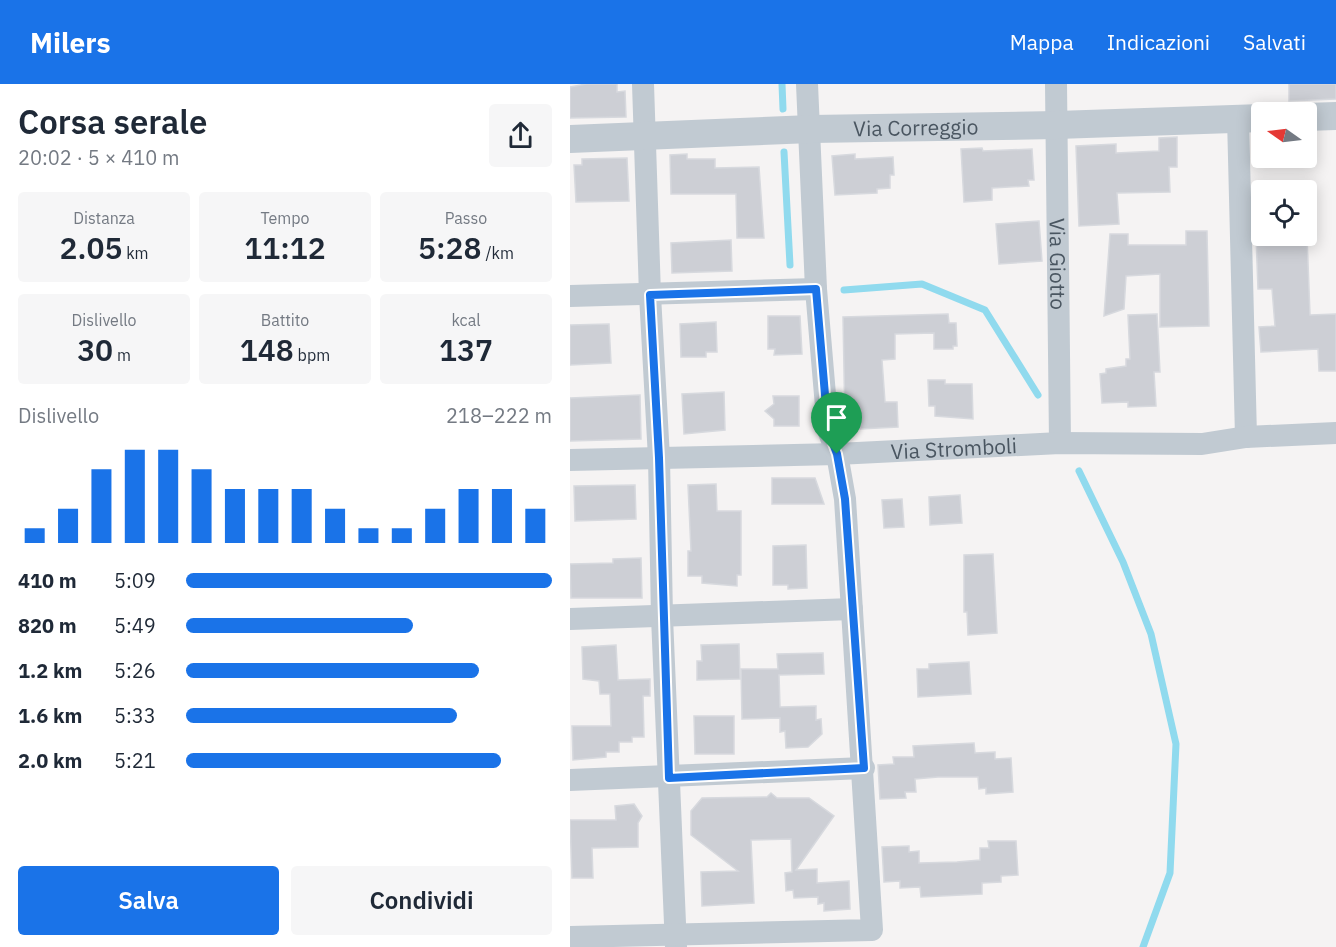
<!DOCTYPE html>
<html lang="it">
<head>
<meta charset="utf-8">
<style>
	:root { --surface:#fff; --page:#f6f6f7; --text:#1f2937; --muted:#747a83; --accent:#1a73e8 }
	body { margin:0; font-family:"IBM Plex Sans",sans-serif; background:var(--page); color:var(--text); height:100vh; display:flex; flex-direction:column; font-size:22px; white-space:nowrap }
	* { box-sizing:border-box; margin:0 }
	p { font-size:20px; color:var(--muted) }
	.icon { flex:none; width:33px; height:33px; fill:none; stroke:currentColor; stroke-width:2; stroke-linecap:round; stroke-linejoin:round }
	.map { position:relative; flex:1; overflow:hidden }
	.drawer { display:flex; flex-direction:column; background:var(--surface); width:570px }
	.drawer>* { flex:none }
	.needle { width:39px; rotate:284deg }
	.controls { position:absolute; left:681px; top:18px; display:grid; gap:12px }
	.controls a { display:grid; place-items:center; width:66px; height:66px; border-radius:6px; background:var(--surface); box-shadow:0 3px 15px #0003; font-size:30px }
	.pin { position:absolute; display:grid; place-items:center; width:51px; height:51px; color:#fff; margin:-62px -26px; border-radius:50% 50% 50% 0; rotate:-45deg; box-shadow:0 0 6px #0007 }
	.pin .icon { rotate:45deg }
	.round { display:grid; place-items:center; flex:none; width:63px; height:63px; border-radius:6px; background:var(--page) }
	.overview { display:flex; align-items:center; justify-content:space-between; height:102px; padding:0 18px }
	h1 { font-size:33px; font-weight:600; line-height:45px }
	.stats { display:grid; grid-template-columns:repeat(3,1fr); gap:9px; height:102px; padding:6px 18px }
	.stats div { display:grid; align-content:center; border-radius:6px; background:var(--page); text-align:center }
	.stats b { font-size:30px; font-weight:600 }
	.stats small { font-size:16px; font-weight:400 }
	.stats p { font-size:16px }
	.chart { height:168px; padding:12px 18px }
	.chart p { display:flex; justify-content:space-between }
	.chart svg { width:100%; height:108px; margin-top:6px; stroke:var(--accent); stroke-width:6 }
	.action { display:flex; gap:12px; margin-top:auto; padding:12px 18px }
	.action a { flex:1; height:69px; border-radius:6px; background:var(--accent); color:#fff; font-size:24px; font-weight:600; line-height:69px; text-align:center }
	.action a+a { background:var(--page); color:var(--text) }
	ul { padding:0 18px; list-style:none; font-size:20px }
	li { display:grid; grid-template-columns:96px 72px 1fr; align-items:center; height:45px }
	li i { height:15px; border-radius:8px; background:var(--accent) }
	header { display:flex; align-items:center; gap:36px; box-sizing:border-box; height:84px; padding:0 30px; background:var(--accent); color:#fff }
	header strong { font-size:28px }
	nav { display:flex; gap:33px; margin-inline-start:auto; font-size:21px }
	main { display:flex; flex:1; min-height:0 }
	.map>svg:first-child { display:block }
</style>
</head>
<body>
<header>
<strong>Milers</strong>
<nav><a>Mappa</a><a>Indicazioni</a><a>Salvati</a></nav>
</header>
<main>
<section class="drawer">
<div class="overview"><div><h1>Corsa serale</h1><p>20:02 · 5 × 410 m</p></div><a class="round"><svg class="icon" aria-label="share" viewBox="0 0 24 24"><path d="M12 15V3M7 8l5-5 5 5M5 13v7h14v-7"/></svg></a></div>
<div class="stats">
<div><p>Distanza</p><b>2.05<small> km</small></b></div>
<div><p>Tempo</p><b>11:12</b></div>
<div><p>Passo</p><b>5:28<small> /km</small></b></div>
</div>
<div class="stats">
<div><p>Dislivello</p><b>30<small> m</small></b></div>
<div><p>Battito</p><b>148<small> bpm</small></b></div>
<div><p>kcal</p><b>137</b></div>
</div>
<div class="chart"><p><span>Dislivello</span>218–222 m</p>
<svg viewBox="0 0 160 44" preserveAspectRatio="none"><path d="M5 44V38M15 44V30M25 44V14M35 44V6M45 44V6M55 44V14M65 44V22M75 44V22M85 44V22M95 44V30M105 44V38M115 44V38M125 44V30M135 44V22M145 44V22M155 44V30"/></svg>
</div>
<ul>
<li><b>410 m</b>5:09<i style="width:100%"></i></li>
<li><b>820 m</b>5:49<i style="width:62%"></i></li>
<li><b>1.2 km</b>5:26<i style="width:80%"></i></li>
<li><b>1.6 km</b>5:33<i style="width:74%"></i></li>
<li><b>2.0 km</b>5:21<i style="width:86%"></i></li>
</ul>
<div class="action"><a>Salva</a><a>Condividi</a></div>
</section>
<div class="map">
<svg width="766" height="863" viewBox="0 0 766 863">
	<rect width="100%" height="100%" fill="#f5f3f3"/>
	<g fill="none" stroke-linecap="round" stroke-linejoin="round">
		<g stroke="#90daee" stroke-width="7">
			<path d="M212 0 213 25"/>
			<path d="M214 68 220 181"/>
			<path d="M274 206 352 200 415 226 468 311"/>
			<path d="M509 387 553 478 581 550 606 660 600 789 573 863"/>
		</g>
	</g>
	<g fill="#cdcfd5" stroke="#d7d9de" stroke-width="1.5">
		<path d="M16 0H47V8L55 7 56 33 0 34V3Z"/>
		<path d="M719 0H766V15L719 17Z"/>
		<path d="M607 53V83H599L600 108 547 109 549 140 509 142 506 62 546 60V69L589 67V54Z"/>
		<path d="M412 64 413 67 462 65 464 96H458L459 102 422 104V116L394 118 391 65Z"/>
		<path d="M117 70V75H145V84L189 83 194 154H167L166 110H101L100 71Z"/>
		<path d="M285 70V75L323 73 324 91H320V104L307 105V109L265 111 262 72Z"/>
		<path d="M57 74 59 117 6 118 4 81H12V75Z"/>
		<path d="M469 137 472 177 429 180 426 140Z"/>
		<path d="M616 147H637L639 242 590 243V190L556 192 554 225 534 232 540 150H558V161H616Z"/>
		<path d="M686 152H737L740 231 766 230V287H749L748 265 691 268 689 243 705 242 702 205H688Z"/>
		<path d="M161 156 162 187 102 189 101 159Z"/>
		<path d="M378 230 379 239H386L387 262H383V265H364V249L325 250V275L312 276 315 318H327L328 343 290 345V339L275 340 273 233Z"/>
		<path d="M587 230 590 288H584L586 322 558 323V318L532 319 530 290 536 289V285L556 282V275H560L558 231Z"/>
		<path d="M198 232H230L232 270 204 271 205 265H198Z"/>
		<path d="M146 238 147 268H136V273H111L110 240Z"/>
		<path d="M39 240 41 279 0 281V241Z"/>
		<path d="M358 296H375V300H402L403 335 365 332V322H359Z"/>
		<path d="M154 308 155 346 114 350 112 310Z"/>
		<path d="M70 311 71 355 0 357V314Z"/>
		<path d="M203 312H229V342H204V335L195 327 204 320Z"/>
		<path d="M202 394H245L254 420H202Z"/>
		<path d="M146 400 147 427H171V491H167V502L132 499V492H118V467H121L118 401Z"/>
		<path d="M65 401 66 435 5 437 4 402Z"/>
		<path d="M390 411 392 439 360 441 359 413Z"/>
		<path d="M332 415 334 443 314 444 312 416Z"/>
		<path d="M236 461 237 504 218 505V501H203V462Z"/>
		<path d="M423 470 427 549 398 551 397 528H394V471Z"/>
		<path d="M71 474 72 514H1L0 480 43 479V475Z"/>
		<path d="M169 560 170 595 127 596V577H132L131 561Z"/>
		<path d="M46 561 48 596 80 595V612H73L74 653H62V658H49V668H36V673L3 676 2 642H41L40 610H30L29 597 13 595 12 563Z"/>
		<path d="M253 569 254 590 209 591 210 623 246 622V636L251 635 252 650 238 663 216 664 215 647 210 648V634L172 635 171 585H208L207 570Z"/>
		<path d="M399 578 401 610 348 613 347 585H359V580Z"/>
		<path d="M124 632H164V670H125Z"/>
		<path d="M404 659 405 669 425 668V675L441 674 443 708 416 710V704L409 705 408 693H368L345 695 346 708H335L336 714 310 715 308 681 324 680 323 673H344L343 662Z"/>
		<path d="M201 709 207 714H239L264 732 226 786 247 785V799L279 797 280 825 254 827V819L248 820V813L224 814 223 806 216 807 215 789 222 788 221 755 181 756 184 819 132 822 131 788 168 787 121 751V727L132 714 197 713Z"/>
		<path d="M64 720 72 732 68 739V763L22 764 23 794H2L0 736H46L45 722Z"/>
		<path d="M418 757H446L448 791 431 792V798L412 799V810L351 813 350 803 330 804V797L314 798 312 763 339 762V768L349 767V779L387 778 410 776V764H419Z"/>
	</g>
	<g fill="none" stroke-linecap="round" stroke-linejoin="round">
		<g stroke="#c1cad2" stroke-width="22">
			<path d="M73 0 80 211 89 374 92 533 106 863"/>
			<path id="s1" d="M486 0 490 359"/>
			<path d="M668 34 676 353"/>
			<path d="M0 212 246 205"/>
			<path id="s2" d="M0 376 267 370 490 359 632 360 676 353 766 349"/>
			<path d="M0 535 282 525"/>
			<path d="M0 696 294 684"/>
			<path d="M0 853 302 846 275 415 267 370 258 346 246 205 237 0"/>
		</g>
		<g stroke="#c1cad2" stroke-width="28">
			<path d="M736 33 766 32"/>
			<path id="s3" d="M0 55 241 45 487 41 692 34"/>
		</g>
	</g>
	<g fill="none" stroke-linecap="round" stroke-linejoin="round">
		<defs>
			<path id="route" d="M246 205 258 346 267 370 275 415 294 684 99 694 89 374 80 211Z"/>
		</defs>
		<use href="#route" stroke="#fff" stroke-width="12"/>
		<use href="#route" stroke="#1a73e8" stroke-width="8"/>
	</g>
	<g text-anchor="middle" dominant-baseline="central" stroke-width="4.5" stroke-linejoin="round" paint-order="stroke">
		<g font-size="21" fill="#4a5661" stroke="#fff">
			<text stroke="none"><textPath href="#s3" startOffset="346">Via Correggio</textPath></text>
			<text stroke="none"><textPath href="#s1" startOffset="180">Via Giotto</textPath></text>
			<text stroke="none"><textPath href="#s2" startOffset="384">Via Stromboli</textPath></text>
		</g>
	</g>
</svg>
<div class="controls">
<a><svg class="needle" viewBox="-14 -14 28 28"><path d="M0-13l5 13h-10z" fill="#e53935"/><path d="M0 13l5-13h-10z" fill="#747a83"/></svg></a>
<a><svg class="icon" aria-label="locate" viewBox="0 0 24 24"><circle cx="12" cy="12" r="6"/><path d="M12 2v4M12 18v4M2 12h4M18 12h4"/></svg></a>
</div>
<div class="pin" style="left:267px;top:370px;background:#1e9e55"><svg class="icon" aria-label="arrive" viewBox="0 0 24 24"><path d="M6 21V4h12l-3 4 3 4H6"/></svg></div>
</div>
</main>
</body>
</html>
